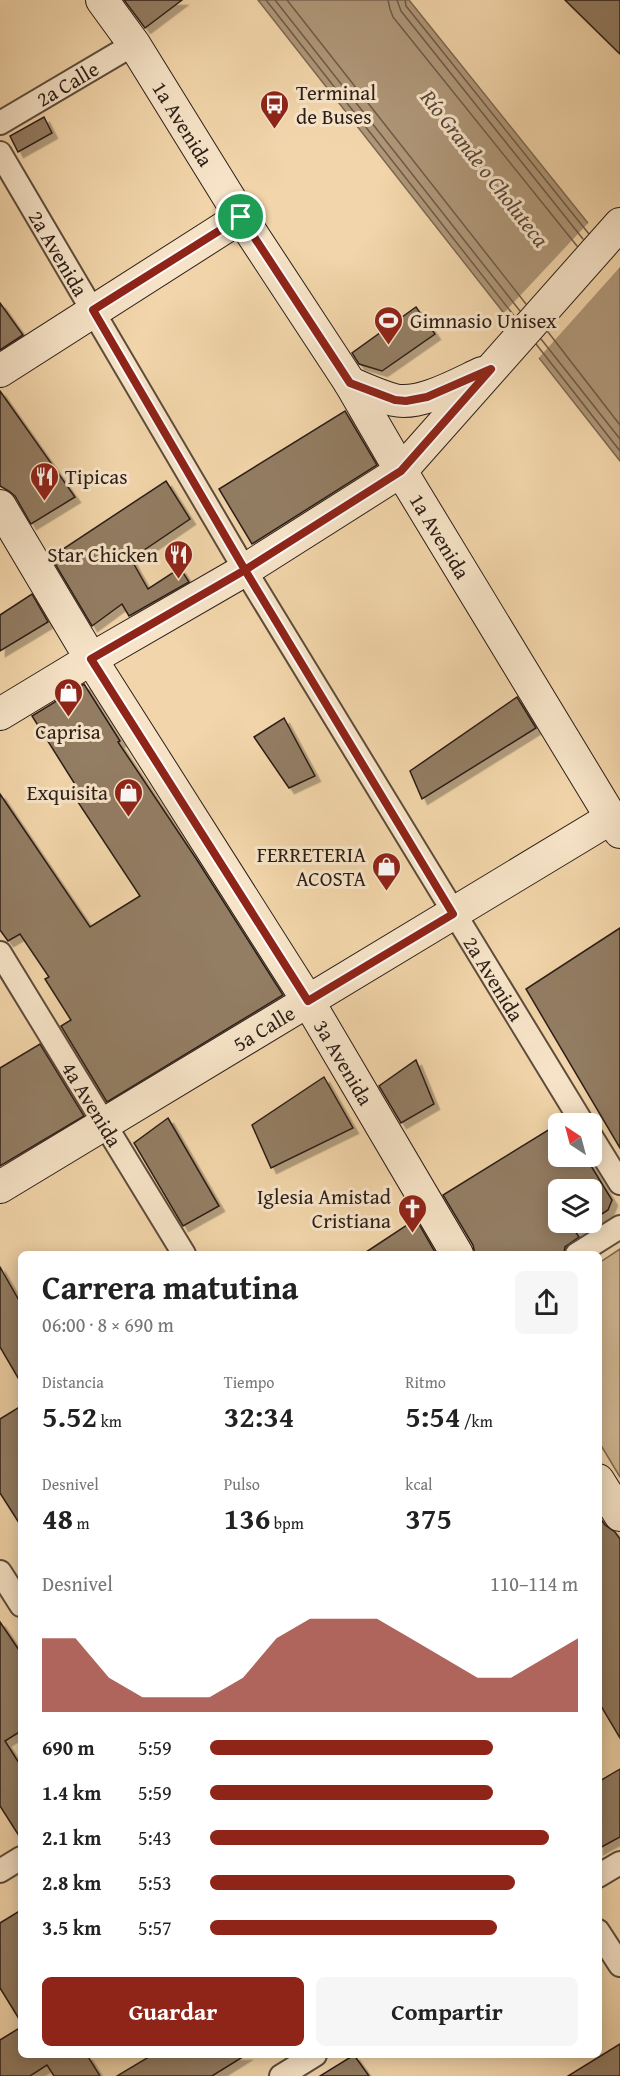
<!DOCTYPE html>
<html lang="es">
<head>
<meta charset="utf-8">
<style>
	:root { --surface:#fff; --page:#f6f6f6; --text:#222; --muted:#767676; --accent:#8f2418 }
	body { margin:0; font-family:"Gentium Book Plus",serif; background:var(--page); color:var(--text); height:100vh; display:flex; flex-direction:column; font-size:22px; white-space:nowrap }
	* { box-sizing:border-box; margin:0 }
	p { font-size:20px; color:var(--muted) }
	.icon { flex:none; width:33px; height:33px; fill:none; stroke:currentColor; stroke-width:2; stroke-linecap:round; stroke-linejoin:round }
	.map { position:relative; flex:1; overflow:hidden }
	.details { position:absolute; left:18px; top:1251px; width:584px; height:807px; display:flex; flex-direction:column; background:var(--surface); border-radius:9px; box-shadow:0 3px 15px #0003 }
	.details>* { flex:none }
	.needle { width:39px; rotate:324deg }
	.fabs { position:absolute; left:548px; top:1113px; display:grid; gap:12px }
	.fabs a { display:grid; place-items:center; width:54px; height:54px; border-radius:9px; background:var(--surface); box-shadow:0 3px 15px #0003; font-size:30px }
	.pin { position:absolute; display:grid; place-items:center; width:51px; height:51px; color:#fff; margin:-26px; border:3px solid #fff; border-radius:50%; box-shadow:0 2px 6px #0007 }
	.round { display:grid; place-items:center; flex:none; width:63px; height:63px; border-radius:9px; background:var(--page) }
	.head { display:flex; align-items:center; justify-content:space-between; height:102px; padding:0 24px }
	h1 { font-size:33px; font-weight:600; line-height:45px }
	.metrics { display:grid; grid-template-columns:repeat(3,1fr); gap:9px; height:102px; padding:6px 24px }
	.metrics div { display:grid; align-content:center }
	.metrics b { font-size:30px; font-weight:600 }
	.metrics small { font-size:16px; font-weight:400 }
	.metrics p { font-size:16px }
	.chart { height:168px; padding:12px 24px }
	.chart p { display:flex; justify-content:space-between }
	.chart svg { width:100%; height:108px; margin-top:6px; fill:var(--accent); opacity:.7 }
	.cta { display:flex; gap:12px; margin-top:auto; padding:12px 24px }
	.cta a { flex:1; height:69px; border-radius:9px; background:var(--accent); color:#fff; font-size:24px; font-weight:600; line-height:69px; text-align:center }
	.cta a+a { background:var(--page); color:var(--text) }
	ul { padding:0 24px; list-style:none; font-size:20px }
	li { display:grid; grid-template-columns:96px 72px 1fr; align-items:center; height:45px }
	li i { height:15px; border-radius:8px; background:var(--accent) }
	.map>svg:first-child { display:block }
</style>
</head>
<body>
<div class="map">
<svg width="620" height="2076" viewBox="0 0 620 2076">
	<defs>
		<filter id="shadow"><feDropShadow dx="5.5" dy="5.5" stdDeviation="0" flood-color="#0004"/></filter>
	</defs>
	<rect width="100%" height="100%" fill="#f2d5aa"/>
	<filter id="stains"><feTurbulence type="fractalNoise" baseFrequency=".00333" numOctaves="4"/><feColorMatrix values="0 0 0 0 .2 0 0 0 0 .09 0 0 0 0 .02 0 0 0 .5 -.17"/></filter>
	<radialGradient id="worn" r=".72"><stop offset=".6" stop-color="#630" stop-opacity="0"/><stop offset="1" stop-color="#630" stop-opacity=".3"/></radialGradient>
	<path fill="#d0b691" stroke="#7e6a54" stroke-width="1.5" d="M620 1249V1477L599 1442V1263Z"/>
	<path fill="#af9778" stroke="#7b6752" stroke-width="1.5" d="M258 0H409L620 263V461Z"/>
	<path fill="#f2d5aa" d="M590 221 620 258V267L537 360 502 315Z"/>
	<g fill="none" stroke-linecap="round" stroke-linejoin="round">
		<g stroke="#6e5a48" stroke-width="1.5">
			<path d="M266 0 515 317"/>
			<path d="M275 0 520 311"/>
			<path d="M287 0 526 304"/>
			<path d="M388 0 390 9 393 17 577 246"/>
			<path d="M397 0 401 11 583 239"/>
			<path d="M405 0 406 6 589 234"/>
			<path d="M548 332 620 425"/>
			<path d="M541 339 620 439"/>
			<path d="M536 344 620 451"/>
		</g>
	</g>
	<g fill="#937d64" stroke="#2c1e18" stroke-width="1.5" filter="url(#shadow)">
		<path d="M124 0H182L145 28Z"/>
		<path d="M565 0H620V54Z"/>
		<path d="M44 117 52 133 18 152 10 136Z"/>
		<path d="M0 303 23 335 0 350Z"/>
		<path d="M416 307 435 334 382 371 359 364 352 353Z"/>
		<path d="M0 391 75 497 31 524 15 496 9 491 0 486Z"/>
		<path d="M345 411 377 465 252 544 219 489Z"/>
		<path d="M166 481 190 519 131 559 148 589 180 568 189 582 129 616 122 604 92 626 51 557Z"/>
		<path d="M32 594 48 622 0 651V615Z"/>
		<path d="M84 684 120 741 118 742 197 860 283 995 107 1102 61 1026 71 1020 45 979 49 977 20 934 8 941 0 930V794L90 927 140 896 72 793 78 789 32 716Z"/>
		<path d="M517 697 536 728 422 799 410 771Z"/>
		<path d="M284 718 315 776 289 788 254 737Z"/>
		<path d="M620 928V1148L526 989Z"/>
		<path d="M40 1044 84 1116 0 1166V1068Z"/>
		<path d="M416 1060 434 1104 401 1123 379 1086Z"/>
		<path d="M324 1077 353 1128 271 1168 252 1125Z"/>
		<path d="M168 1118 219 1206 183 1226 134 1143Z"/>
		<path d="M558 1124V1156H585L612 1200 608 1210 591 1221V1190H558V1222H589L575 1231 579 1237 565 1247 564 1253 475 1254 473 1245 443 1195Z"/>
		<path d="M416 1219 436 1254H363Z"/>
		<path d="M0 1267 21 1304V1383L0 1347Z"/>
		<path d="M21 1406V1526L0 1493V1419Z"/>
		<path d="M598 1515 605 1525 615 1532 620 1539V1738L598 1701Z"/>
		<path d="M0 1622 21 1653V1731L5 1741 21 1766V1839L0 1806Z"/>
		<path d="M620 1769V1837L598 1849V1782Z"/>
		<path d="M21 1910V2022L0 1988V1923Z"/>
		<path d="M21 2027V2055H87L100 2076H54L47 2065 30 2076H0V2040Z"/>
		<path d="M620 2044V2076H568Z"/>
		<path d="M152 2055H246L212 2076H117Z"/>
		<path d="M354 2055 369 2076H320Z"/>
	</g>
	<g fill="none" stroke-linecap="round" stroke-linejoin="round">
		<defs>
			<g id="street">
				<path id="s1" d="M0 123 134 44"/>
				<path id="s2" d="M0 153 245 570 583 1124"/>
				<path id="s3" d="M0 953 184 1254"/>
				<path d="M591 1136 620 1183"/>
				<path d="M577 1254 620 1227"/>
				<path d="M0 1572 21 1605"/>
				<path d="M0 1871 21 1858"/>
				<path d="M598 1876 620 1863"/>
				<path d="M598 1931 620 1965"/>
				<path d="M281 2076 315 2055"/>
			</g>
			<g id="secondary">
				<path id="s4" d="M102 0 134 44 241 217 350 383 401 471 620 832"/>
				<path d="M0 371 241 217"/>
				<path d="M350 383C364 389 379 396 394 400 420 406 458 384 482 373"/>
				<path id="s5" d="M0 506 91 659 308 1001 457 1254"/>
				<path d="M0 714 91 659 245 570 401 471 620 224"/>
				<path id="s6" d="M0 1187 611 818"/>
				<path d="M598 1480 620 1515"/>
			</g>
		</defs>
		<use href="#street" stroke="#5e4c3c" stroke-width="26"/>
		<use href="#secondary" stroke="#2c1e18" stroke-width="34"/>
		<use href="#street" stroke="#f7e4c8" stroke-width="22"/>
		<use href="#secondary" stroke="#f7e4c8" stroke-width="32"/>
	</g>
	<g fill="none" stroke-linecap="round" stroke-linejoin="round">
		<defs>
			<path id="route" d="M241 217 93 310 245 570 453 914 308 1001 91 659 245 570 401 471 491 369 427 397 406 401 395 400 350 383 241 217"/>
		</defs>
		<use href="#route" stroke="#fff" stroke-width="12"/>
		<use href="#route" stroke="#8f2418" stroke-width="8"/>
	</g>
	<defs>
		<symbol id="bus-pin" viewBox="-11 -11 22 30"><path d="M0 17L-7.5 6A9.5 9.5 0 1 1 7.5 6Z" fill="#8f2418" stroke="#f7e4c8"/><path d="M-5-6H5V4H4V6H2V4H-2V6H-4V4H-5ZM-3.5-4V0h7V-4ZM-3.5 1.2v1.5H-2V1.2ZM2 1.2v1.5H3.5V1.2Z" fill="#fff"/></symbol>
		<symbol id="stadium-pin" viewBox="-11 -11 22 30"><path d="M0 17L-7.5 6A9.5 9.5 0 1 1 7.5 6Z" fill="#8f2418" stroke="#f7e4c8"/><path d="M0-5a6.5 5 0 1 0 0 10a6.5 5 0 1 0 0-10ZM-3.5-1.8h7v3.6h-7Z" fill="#fff"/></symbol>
		<symbol id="restaurant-pin" viewBox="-11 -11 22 30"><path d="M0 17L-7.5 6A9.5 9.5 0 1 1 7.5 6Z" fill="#8f2418" stroke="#f7e4c8"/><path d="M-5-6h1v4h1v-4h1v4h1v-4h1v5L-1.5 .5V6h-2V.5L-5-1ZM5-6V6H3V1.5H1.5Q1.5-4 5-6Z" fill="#fff"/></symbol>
		<symbol id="shop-pin" viewBox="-11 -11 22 30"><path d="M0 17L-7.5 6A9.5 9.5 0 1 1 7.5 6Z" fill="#8f2418" stroke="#f7e4c8"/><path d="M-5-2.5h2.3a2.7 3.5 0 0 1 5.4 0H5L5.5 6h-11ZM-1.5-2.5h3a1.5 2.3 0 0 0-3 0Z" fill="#fff"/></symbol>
		<symbol id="church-pin" viewBox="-11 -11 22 30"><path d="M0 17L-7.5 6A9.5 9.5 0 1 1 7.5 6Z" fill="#8f2418" stroke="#f7e4c8"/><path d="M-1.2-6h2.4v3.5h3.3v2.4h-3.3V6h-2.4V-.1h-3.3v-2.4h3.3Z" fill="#fff"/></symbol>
	</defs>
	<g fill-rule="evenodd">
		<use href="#bus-pin" x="258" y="88" width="33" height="45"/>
		<use href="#stadium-pin" x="372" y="304" width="33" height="45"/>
		<use href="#restaurant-pin" x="28" y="460" width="33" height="45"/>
		<use href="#restaurant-pin" x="162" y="538" width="33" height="45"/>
		<use href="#shop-pin" x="52" y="676" width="33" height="45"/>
		<use href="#shop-pin" x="112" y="776" width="33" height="45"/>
		<use href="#shop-pin" x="370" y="850" width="33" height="45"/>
		<use href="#church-pin" x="396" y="1192" width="33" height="45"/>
	</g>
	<g text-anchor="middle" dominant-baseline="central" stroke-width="6" stroke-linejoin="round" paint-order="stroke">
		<g font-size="21" fill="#2c1e18" stroke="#f7e4c8">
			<text stroke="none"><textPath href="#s1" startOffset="78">2a Calle</textPath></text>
			<text stroke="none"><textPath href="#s4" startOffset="148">1a Avenida</textPath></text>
			<text stroke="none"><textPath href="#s2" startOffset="116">2a Avenida</textPath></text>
			<text stroke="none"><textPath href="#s4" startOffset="634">1a Avenida</textPath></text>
			<text stroke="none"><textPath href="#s2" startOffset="962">2a Avenida</textPath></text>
			<text stroke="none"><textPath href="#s6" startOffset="308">5a Calle</textPath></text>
			<text stroke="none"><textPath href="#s5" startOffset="654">3a Avenida</textPath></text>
			<text stroke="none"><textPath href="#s3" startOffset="177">4a Avenida</textPath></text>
		</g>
		<g font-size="21" fill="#2c1e18" stroke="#f7e4c8" text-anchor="end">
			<text x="296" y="92" text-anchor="start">Terminal<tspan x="296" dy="24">de Buses</tspan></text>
			<text x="410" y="320" text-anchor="start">Gimnasio Unisex</text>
			<text x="65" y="476" text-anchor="start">Tipicas</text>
			<text x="158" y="554">Star Chicken</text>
			<text x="68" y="731" text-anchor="middle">Caprisa</text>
			<text x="108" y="792">Exquisita</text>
			<text x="366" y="854">FERRETERIA<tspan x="366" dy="24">ACOSTA</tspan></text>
			<text x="391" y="1196">Iglesia Amistad<tspan x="391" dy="24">Cristiana</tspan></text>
		</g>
		<g font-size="22" font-style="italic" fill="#5a483a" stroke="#f7e4c8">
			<text transform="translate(485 168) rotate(52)">Río Grande o Choluteca</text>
		</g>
	</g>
	<rect width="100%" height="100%" filter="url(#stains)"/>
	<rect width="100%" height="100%" fill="url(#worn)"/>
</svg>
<div class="fabs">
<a><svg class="needle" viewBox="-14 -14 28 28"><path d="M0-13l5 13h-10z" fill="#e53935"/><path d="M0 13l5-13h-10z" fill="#767676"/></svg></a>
<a><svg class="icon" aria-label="layers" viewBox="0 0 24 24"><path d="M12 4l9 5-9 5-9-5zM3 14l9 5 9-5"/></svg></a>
</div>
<div class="pin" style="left:241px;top:217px;background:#1e9e55"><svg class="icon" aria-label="arrive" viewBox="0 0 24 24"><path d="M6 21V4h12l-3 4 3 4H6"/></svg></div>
<section class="details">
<div class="head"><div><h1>Carrera matutina</h1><p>06:00 · 8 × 690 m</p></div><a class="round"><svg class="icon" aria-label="share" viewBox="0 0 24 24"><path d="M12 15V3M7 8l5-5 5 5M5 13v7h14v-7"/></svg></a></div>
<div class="metrics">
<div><p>Distancia</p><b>5.52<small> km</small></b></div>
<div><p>Tiempo</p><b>32:34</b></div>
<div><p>Ritmo</p><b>5:54<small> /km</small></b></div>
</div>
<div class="metrics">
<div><p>Desnivel</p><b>48<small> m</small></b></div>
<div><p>Pulso</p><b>136<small> bpm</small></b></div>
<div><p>kcal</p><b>375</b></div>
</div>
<div class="chart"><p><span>Desnivel</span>110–114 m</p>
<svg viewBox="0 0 160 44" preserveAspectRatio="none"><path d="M0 44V14L10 14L20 30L30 38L40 38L50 38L60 30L70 14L80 6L90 6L100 6L110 14L120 22L130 30L140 30L150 22L160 14V44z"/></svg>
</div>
<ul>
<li><b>690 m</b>5:59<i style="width:77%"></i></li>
<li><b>1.4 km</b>5:59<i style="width:77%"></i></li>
<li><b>2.1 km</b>5:43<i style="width:92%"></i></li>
<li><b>2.8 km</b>5:53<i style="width:83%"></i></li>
<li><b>3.5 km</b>5:57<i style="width:78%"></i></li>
</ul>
<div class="cta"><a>Guardar</a><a>Compartir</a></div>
</section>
</div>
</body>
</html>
